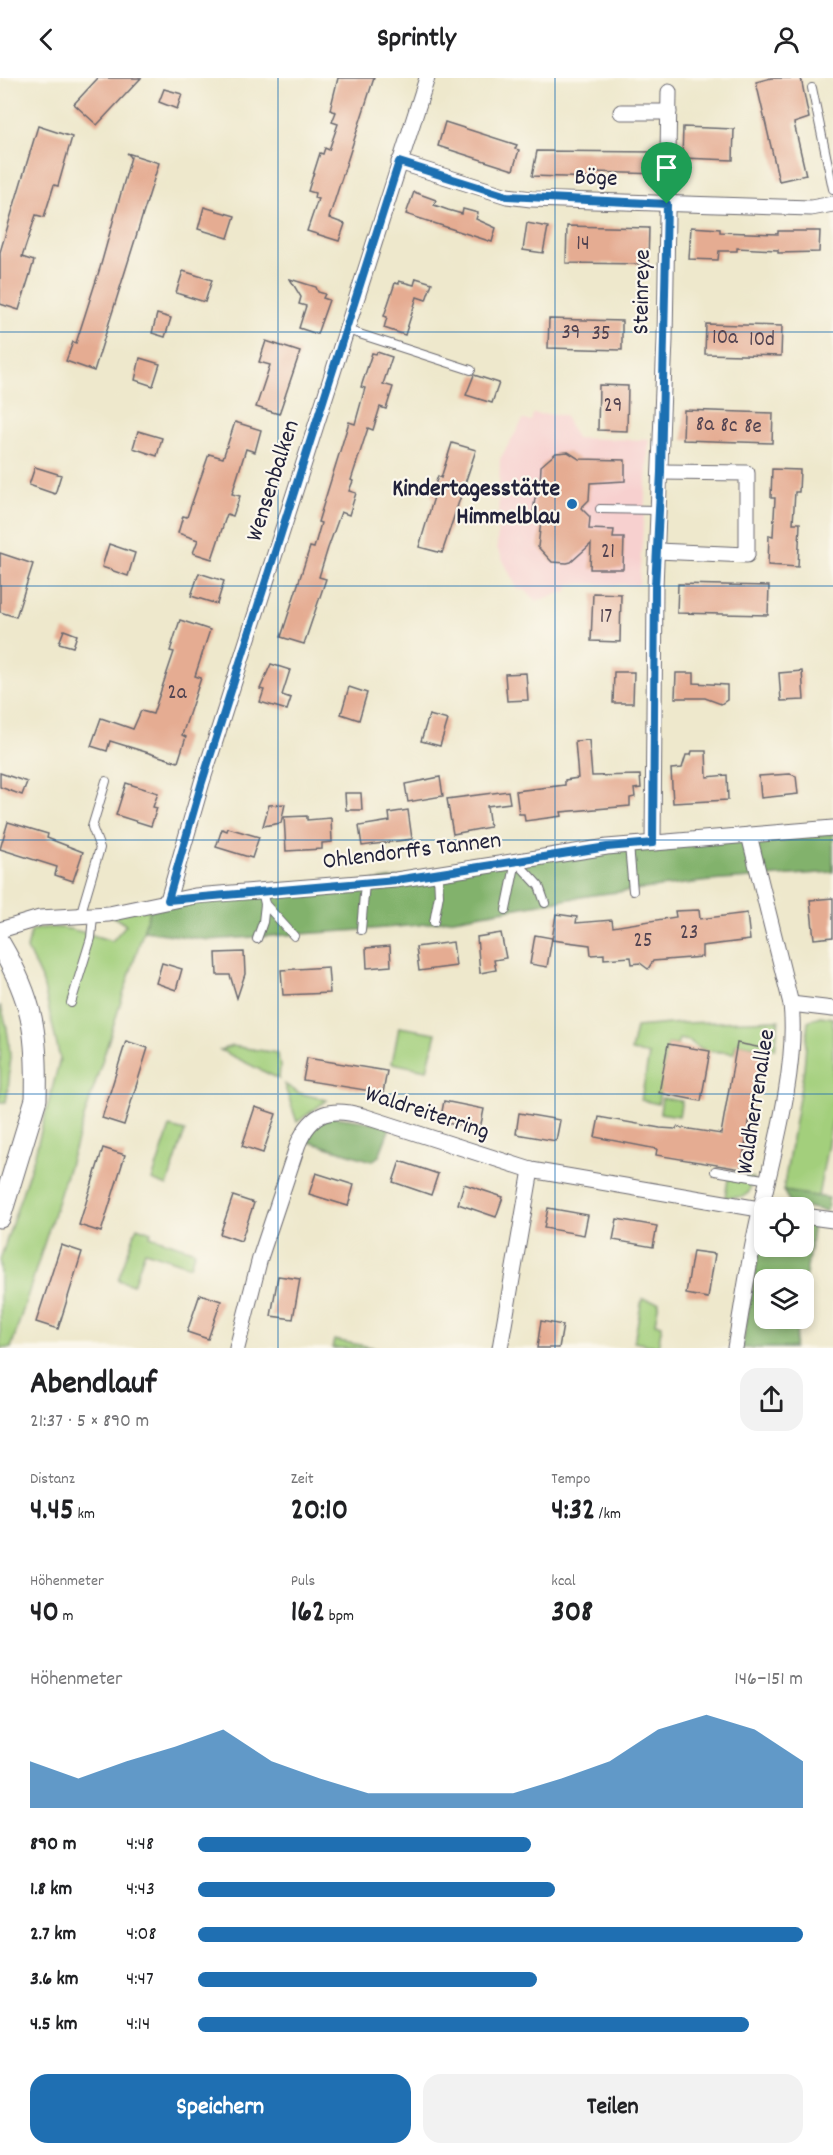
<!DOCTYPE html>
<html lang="de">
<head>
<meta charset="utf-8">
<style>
	:root { --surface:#fff; --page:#f2f2f2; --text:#202124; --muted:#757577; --accent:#1f6fb2 }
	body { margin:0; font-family:Dekko,sans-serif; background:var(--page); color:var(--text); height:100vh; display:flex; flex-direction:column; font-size:22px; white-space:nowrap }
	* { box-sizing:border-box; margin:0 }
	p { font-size:20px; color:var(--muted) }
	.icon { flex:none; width:33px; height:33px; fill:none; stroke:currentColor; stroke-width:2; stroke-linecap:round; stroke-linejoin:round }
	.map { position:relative; height:1270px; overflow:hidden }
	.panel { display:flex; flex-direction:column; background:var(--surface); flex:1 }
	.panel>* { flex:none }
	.controls { position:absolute; left:754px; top:1119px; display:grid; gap:12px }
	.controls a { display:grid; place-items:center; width:60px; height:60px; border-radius:12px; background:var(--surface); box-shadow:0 3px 9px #0003; font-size:30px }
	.pin { position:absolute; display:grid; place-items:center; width:51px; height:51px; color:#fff; margin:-62px -26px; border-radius:50% 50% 50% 0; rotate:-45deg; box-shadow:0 0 6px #0007 }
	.pin .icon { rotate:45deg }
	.round { display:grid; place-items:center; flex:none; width:63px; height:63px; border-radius:18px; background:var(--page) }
	.summary { display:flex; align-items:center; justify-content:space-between; height:102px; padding:0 30px }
	h1 { font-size:33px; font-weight:700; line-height:45px }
	.metrics { display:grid; grid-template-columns:repeat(3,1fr); gap:9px; height:102px; padding:6px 30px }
	.metrics div { display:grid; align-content:center }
	.metrics b { font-size:30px; font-weight:700 }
	.metrics small { font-size:16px; font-weight:400 }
	.metrics p { font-size:16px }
	.chart { height:168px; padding:12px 30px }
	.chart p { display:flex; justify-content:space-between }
	.chart svg { width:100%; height:108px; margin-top:6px; fill:var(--accent); opacity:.7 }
	.button { display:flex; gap:12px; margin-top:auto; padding:12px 30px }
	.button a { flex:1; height:69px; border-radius:18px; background:var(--accent); color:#fff; font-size:24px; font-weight:700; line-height:69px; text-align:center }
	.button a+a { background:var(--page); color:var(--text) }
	ul { padding:0 30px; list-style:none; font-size:20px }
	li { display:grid; grid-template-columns:96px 72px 1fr; align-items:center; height:45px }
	li i { height:15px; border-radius:8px; background:var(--accent) }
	header { display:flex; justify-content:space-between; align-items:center; height:78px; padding:0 30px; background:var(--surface); font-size:27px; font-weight:700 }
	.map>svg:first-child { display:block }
</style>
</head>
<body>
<header><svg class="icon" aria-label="back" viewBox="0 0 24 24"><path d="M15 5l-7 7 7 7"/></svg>Sprintly<svg class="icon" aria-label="person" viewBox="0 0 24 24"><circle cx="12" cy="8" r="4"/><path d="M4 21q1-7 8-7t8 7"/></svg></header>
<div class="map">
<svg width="833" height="1270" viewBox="0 0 833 1270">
	<rect width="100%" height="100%" fill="#fbf7ec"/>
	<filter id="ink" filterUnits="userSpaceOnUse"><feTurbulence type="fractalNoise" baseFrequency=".0167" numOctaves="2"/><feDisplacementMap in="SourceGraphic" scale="12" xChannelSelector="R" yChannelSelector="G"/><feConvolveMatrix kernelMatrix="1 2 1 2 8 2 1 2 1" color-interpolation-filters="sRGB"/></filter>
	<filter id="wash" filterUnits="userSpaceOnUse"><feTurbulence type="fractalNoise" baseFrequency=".008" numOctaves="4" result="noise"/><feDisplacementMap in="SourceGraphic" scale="24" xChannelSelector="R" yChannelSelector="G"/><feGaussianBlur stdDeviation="1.35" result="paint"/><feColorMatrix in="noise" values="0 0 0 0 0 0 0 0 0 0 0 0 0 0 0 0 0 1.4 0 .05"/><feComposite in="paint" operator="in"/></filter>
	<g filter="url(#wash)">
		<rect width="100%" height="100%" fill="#eee8cc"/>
		<path fill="#f7d0cf" d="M533 336 564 337 576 360 649 362 639 507 569 506 568 513 536 523 525 512H518L497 470 500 381 523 342 531 343Z"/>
		<g fill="#a3cf7c" stroke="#62785c" stroke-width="1.5">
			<path d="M152 826 11 1270H0V1182L35 1076 60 981 43 905 27 871 31 853C57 843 87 856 112 863L126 847 109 836Z"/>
			<path d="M0 927C12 956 12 993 6 1024H0Z"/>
			<path d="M820 938 833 940V1038L818 1119 783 1113 804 990 808 943Z"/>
			<path d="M779 942 775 971 736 965 734 975C718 973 700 975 690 963L679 961 677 967 668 966 658 1026 641 1022 649 977 631 973 636 949 682 945Z"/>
			<path d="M399 949 436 955 427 992 392 985Z"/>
			<path d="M232 968 277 975 280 987 279 1001 220 972Z"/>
			<path d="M284 1006 299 1015 327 1022 297 1044Z"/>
			<path d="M662 1020 682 1023 679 1038 660 1035Z"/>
			<path d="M170 1049 185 1053 167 1108 152 1102Z"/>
			<path d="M729 1096 753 1100 749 1114 743 1119H725Z"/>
			<path d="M137 1149 151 1154 150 1158 195 1173 190 1188 145 1173 133 1207 118 1202Z"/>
			<path d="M642 1221 659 1224 655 1245 662 1247 658 1269 634 1264Z"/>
			<path d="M334 1262 377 1270H332Z"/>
		</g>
		<g fill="#82b26c" stroke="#526a54" stroke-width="1.5">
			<path d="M833 750V794L710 803 593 817 419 847 361 852 209 862 143 853 152 826 349 807 607 769Z"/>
			<path d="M321 1037 391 1047 379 1078 372 1083 300 1061Z"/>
			<path d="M783 1113 829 1120 827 1133 791 1126Z"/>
			<path d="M804 1138 815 1140 804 1208V1202H765V1240L799 1241 794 1270H742L764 1145 765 1168H804Z"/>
		</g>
		<g id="blocks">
			<g fill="#e5ac92">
				<path d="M98 0H141L97 47 74 26Z"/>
				<path d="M338 0H374L329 140 345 146 339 163 307 153 318 121 314 120 315 115 308 113 320 75 323 76 325 70 329 72 338 46 332 44 336 34 330 32Z"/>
				<path d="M771 0H801L809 40 794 45 806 97 779 103 756 4Z"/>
				<path d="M164 11 182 16 177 31 159 24Z"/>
				<path d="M445 44 517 67 515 71 519 72 513 92 438 68Z"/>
				<path d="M38 48 72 59 58 108 54 107 44 139 36 137 22 179 34 183 19 232 0 226V174Z"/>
				<path d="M683 49 734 51 733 82 682 80Z"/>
				<path d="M537 73 658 74V96L595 94V100L532 98Z"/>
				<path d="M127 75 159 85 94 293 66 283 73 264 76 265 100 190 131 79Z"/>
				<path d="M414 114 436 122 434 127 448 132 462 136 463 131 478 135 476 141 496 150 492 164 406 136Z"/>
				<path d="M204 129 235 138 228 160 198 151Z"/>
				<path d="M527 145 548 149 543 175 523 172Z"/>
				<path d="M567 148 649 150 648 186 566 185Z"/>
				<path d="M691 149 720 151V154L778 156V153H820L819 174 778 175V172L737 170V173H719L718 182 689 181Z"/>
				<path d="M183 193 212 202 205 224 176 215Z"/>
				<path d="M416 200 432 205 426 222 417 219 405 257 384 250 387 239 384 238 395 205 399 206V203L414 207Z"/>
				<path d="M290 201 316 209 318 214 325 216 323 220 329 222 317 256 299 250 306 228 299 226 301 219Z"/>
				<path d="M157 236 171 240 165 259 152 255Z"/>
				<path d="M549 241 622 243V272L548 270Z"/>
				<path d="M706 246 782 248 781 278 705 276Z"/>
				<path d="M266 263 300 274 279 336 256 329 270 287 259 284Z"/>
				<path d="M377 274 392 279 383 306 393 309 386 331 380 329 373 352 368 350 351 402 353 403 349 413 356 415 349 437 341 434 328 470 319 499 326 501 304 566 281 559 310 469 314 470 321 445 318 444 349 344 355 346 365 310 361 309 372 275 376 276Z"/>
				<path d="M140 280 160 286 153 308 135 302Z"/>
				<path d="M474 297 499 305 492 325 466 317Z"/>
				<path d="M599 307 628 308 627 353 598 352Z"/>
				<path d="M684 332 773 335 772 365 683 362Z"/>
				<path d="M235 344 261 352 255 374 246 371 232 416 240 418 233 438 227 436 212 481 193 475 198 462 178 455 183 438 187 439 209 376 223 380Z"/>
				<path d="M138 353 162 360 157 378 133 370Z"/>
				<path d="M452 365 476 372 442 475 419 469 434 419 431 418 438 398 441 400Z"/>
				<path d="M568 374 579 381 625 382V403L590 405 589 422 581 430 590 439 589 451 614 452 613 460H624L623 491H590L591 466 571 484 567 485 552 484 538 469 541 443 533 436 535 420 545 413 540 407 541 388 556 375Z"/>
				<path d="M35 389 61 397 55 416 29 407Z"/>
				<path d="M772 391 800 392 799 414H795L793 445H800L798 489 768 487 769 457 773 458 775 420H771Z"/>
				<path d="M109 466 135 475 128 498 102 489Z"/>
				<path d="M0 475 33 486 16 539 0 534Z"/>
				<path d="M199 495 224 503 217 526 191 518Z"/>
				<path d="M678 506 769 508 768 537 677 535Z"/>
				<path d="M593 515 621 516 620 564 591 563Z"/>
				<path d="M180 542 210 552 195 598 201 600 182 657 186 659 178 684 110 663 107 673 91 668 101 640 133 651 141 633 153 636 174 574 170 573Z"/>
				<path d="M64 552 77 557 73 569 59 565Z"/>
				<path d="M271 586 290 592 282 617 291 620 287 632 260 624 264 612 260 611Z"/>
				<path d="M802 593 804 622 781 623 779 595Z"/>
				<path d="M614 594H634L633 625H613Z"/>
				<path d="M526 595 528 622 507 623 505 596Z"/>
				<path d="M676 595H694V605L727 607V622L721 626 705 620H675Z"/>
				<path d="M349 609 367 615 359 642 341 636Z"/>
				<path d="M429 637 448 642 440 668 421 663Z"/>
				<path d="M589 662 592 698 640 697 641 710 634 711 635 719 630 720V728L561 734 562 738 525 743 524 736H519L516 713 565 707V702L578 700 575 663Z"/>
				<path d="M692 673H706L707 699 727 697 728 722 673 725 671 691 682 690 686 677H691Z"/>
				<path d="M0 695 27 704 22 717 0 709Z"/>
				<path d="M790 696 796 698 798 716 761 720 759 698Z"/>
				<path d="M440 699 443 718 408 724 405 706Z"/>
				<path d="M126 705 158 715 153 729 157 730 151 748 116 737Z"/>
				<path d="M508 713 510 725 487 728 490 749 453 756 447 721Z"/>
				<path d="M345 715H361L362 732H346Z"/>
				<path d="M285 726 281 745 263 748 269 727Z"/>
				<path d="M408 732 412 761 362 768 359 748 390 743 389 735Z"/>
				<path d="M307 738V742L331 740 332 764 322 765V771L286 773 284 739Z"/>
				<path d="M8 744 48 756 47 760 83 774 73 803 55 797 57 789 0 771Z"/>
				<path d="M228 750 259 759 252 780 216 769 222 751 227 753Z"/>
				<path d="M833 820V859L814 861 810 822Z"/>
				<path d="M699 832 700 841 747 835 750 862 702 868V879L653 883 648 891 640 885 632 886 631 879 604 881V876L591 877 590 867 552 862 556 836 577 839 576 845 612 842 613 849 676 839 675 833Z"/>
				<path d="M501 855 506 880 494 882 496 892 480 895 477 859Z"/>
				<path d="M535 857 552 860 547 889 530 886Z"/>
				<path d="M453 864 456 888 419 893 416 869Z"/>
				<path d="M390 868 391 888 367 890 366 870Z"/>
				<path d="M244 874 245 896 237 920 230 897H217L216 875Z"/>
				<path d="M162 885 182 891 176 912 156 905Z"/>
				<path d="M328 889 330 915 283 917 281 892Z"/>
				<path d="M126 963 148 970 124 1047 102 1040Z"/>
				<path d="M737 965 762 970 741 1091 656 1077 657 1071 595 1059 599 1039 660 1050 676 1051 677 1049 721 1056Z"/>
				<path d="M668 966 710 973 701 1023 659 1015Z"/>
				<path d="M307 980 387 993 383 1015 303 1002Z"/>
				<path d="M444 1023 484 1031 480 1051 440 1044Z"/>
				<path d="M255 1029 276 1036 263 1075 242 1068Z"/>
				<path d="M519 1035 560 1042 556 1063 516 1056Z"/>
				<path d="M103 1070 125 1077 101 1154 79 1147Z"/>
				<path d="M400 1083 438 1096 431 1117 393 1104Z"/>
				<path d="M316 1095 354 1107 348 1128 309 1116Z"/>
				<path d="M464 1106 503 1119 496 1139 458 1126Z"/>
				<path d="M233 1118 254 1125 241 1163 220 1156Z"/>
				<path d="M548 1130 588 1137 584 1157 544 1150Z"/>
				<path d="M617 1141 657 1148 653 1169 613 1162Z"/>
				<path d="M61 1167 82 1174 58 1251 36 1244Z"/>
				<path d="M693 1173 715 1176 708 1220 686 1216Z"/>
				<path d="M278 1198 300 1201 293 1241 271 1238Z"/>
				<path d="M200 1216 221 1223 208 1261 187 1254Z"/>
				<path d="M541 1243 563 1247 559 1270H537Z"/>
			</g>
		</g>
	</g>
	<g filter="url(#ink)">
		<use href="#blocks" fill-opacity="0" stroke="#69676e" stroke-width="1.5"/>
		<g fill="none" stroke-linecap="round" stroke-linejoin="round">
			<defs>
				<g id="lane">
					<path d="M812 10 833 111"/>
					<path d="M347 252 471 292"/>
					<path d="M600 431 659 432"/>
					<path d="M629 767 633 813"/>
					<path d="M262 813 265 826 294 858"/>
					<path d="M506 832 516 783 539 808 545 825"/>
					<path d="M80 838 100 770 92 749 106 703"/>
					<path d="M434 844 439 817 438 795"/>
					<path d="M361 852 365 805"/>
					<path d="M257 861 263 844 265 826"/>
					<path d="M71 925 91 860 93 838"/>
					<path d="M715 1093 769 1102"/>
				</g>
				<g id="street">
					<path d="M621 34H669"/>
					<path d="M399 84 507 118 531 121 811 130 833 126"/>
					<path d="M657 473 747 477V395L661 394"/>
					<path d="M653 765 655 509 665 262 669 14"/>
					<path d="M168 822 202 704 427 0"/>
					<path d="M0 852 40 840 109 836 195 818 396 802 607 769 833 750"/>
					<path d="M791 926 833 931"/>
					<path d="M804 1138 833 1142"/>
					<path d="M237 1270 260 1180 298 1066C312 1033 331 1029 363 1038L531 1092 765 1132"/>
					<path d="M500 1270 531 1092"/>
					<path d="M735 1270C743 1225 749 1179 760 1134 774 1073 798 988 791 926L749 757"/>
				</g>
				<path id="secondary" d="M0 866C33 922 38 956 36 1021L0 1139"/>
			</defs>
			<use href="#lane" stroke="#69676e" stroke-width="10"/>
			<use href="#street" stroke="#69676e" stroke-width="17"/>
			<use href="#secondary" stroke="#69676e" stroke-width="23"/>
			<use href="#lane" stroke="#fff" stroke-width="8"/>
			<use href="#street" stroke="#fff" stroke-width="15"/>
			<use href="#secondary" stroke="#fff" stroke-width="21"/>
		</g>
	</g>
	<g fill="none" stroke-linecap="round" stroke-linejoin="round" filter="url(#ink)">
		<defs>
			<path id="route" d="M399 84 507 118 667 126 661 394 655 509 653 765 607 769 396 802 168 822 202 704Z"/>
		</defs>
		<use href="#route" stroke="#fff" stroke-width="12"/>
		<use href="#route" stroke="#1f6fb2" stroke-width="8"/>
	</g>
	<path fill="none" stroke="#1f6fb2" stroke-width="1.5" stroke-opacity="0.55" d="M278 0V1270M555 0V1270M0 254H833M0 508H833M0 762H833M0 1016H833"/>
	<circle fill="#1f6fb2" stroke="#fbf7ec" stroke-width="2" cx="572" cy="426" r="6"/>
	<g text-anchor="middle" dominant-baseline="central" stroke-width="4.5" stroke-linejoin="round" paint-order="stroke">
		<g font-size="21" fill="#534451">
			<text x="583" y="167">14</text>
			<text x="571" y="256">39</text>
			<text x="601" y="257">35</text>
			<text x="725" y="261">10a</text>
			<text x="762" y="263">10d</text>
			<text x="613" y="329">29</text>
			<text x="705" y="348">8a</text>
			<text x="729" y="349">8c</text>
			<text x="753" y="350">8e</text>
			<text x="608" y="475">21</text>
			<text x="606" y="540">17</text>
			<text x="177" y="616">2a</text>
			<text x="689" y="856">23</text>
			<text x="643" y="864">25</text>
		</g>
		<g font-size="24" fill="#22223b" stroke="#fbf7ec">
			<text transform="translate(596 101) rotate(2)">Böge</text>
			<text transform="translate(643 214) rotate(-89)">Steinreye</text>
			<text transform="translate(274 403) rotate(-72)">Wensenbalken</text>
			<text transform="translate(412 774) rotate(-7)">Ohlendorffs Tannen</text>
			<text transform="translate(757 1024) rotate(-81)">Waldherrenallee</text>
			<text transform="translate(427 1036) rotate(18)">Waldreiterring</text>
		</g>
		<g font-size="24" font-weight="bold" fill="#22223b" stroke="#fbf7ec" text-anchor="end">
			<text x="560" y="412">Kindertagesstätte<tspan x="560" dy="28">Himmelblau</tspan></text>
		</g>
	</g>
</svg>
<div class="controls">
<a><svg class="icon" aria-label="locate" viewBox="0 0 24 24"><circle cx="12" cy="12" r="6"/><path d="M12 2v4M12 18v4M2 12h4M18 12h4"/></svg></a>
<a><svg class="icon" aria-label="layers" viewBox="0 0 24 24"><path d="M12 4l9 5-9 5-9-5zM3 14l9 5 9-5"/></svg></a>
</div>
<div class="pin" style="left:667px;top:126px;background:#1e9e55"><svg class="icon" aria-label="arrive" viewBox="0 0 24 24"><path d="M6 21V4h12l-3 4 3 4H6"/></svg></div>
</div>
<section class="panel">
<div class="summary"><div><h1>Abendlauf</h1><p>21:37 · 5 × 890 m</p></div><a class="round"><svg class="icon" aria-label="share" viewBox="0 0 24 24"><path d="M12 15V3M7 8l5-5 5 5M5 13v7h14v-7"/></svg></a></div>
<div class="metrics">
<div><p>Distanz</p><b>4.45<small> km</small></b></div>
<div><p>Zeit</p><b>20:10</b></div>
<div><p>Tempo</p><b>4:32<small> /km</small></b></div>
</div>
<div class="metrics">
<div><p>Höhenmeter</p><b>40<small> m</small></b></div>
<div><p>Puls</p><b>162<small> bpm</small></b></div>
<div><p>kcal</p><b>308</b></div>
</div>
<div class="chart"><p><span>Höhenmeter</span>146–151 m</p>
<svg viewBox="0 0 160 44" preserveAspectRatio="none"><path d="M0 44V25L10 32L20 25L30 19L40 12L50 25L60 32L70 38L80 38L90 38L100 38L110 32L120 25L130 12L140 6L150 12L160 25V44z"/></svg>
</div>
<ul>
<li><b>890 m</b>4:48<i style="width:55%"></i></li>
<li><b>1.8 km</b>4:43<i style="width:59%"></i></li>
<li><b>2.7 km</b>4:08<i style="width:100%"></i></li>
<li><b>3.6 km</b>4:47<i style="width:56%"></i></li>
<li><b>4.5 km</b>4:14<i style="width:91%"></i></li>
</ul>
<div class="button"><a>Speichern</a><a>Teilen</a></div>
</section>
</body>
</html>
